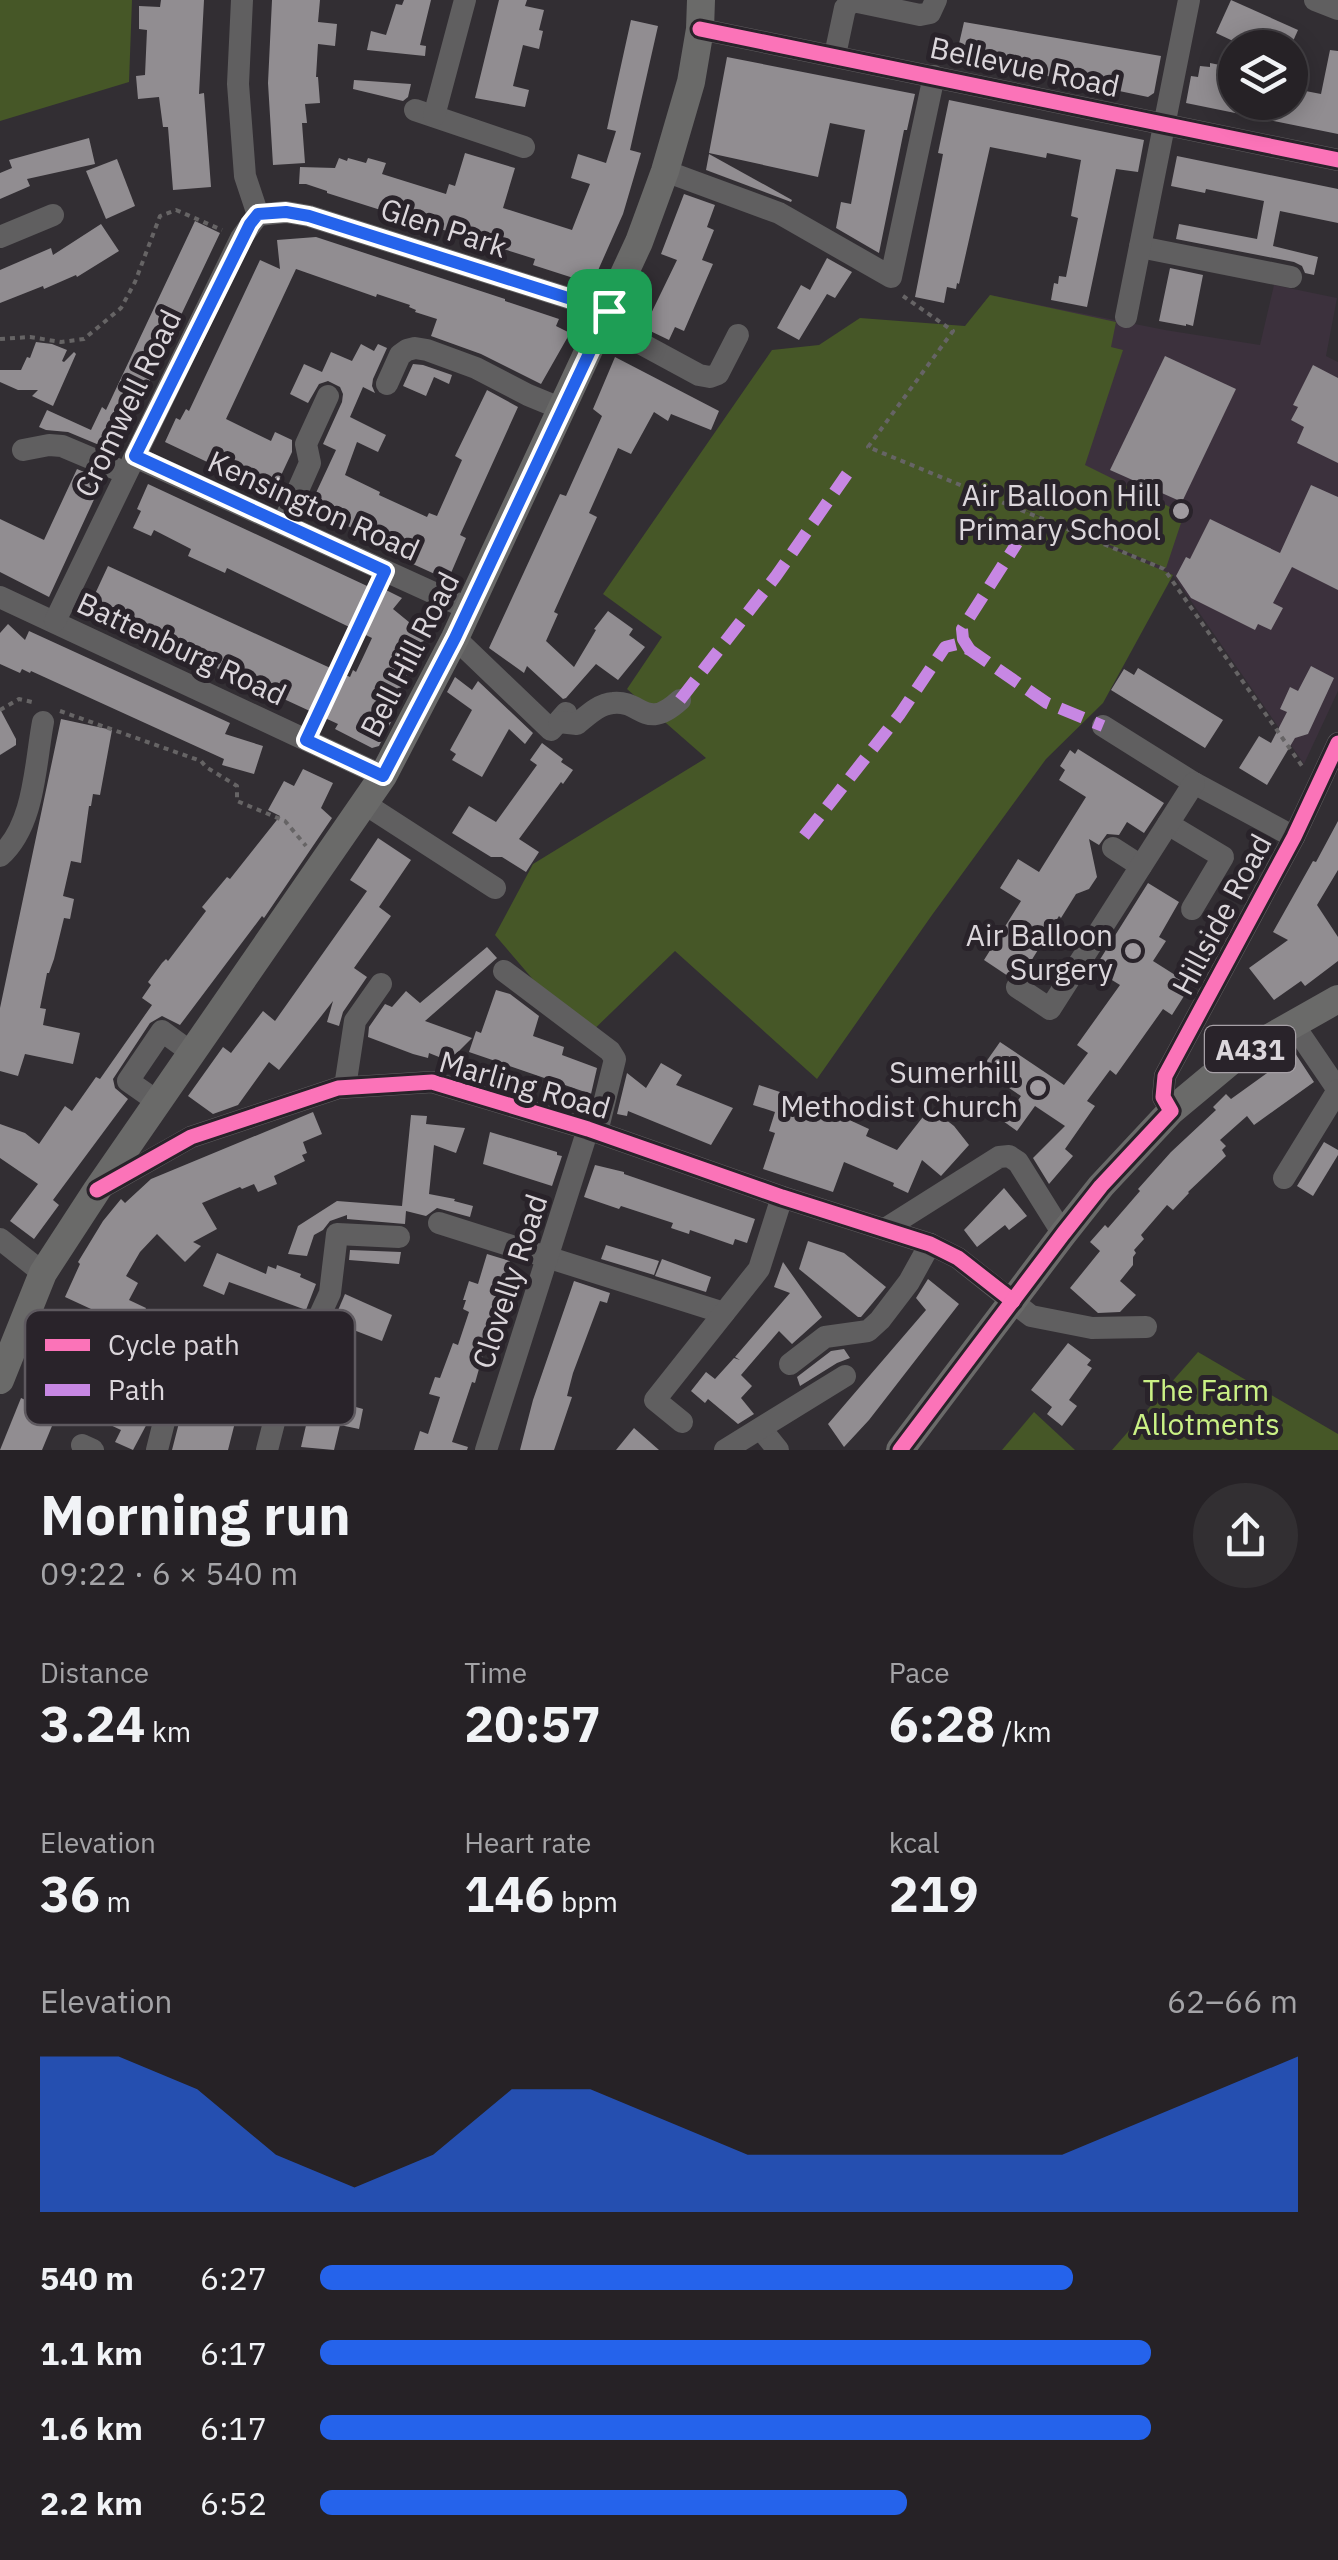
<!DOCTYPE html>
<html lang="en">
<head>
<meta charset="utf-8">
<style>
	:root { --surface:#262226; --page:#322f32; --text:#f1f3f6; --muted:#a4a4a7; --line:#423f43; --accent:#2563eb }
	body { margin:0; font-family:"IBM Plex Sans",sans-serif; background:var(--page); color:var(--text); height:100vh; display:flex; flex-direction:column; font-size:38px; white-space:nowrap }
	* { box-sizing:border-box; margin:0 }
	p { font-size:32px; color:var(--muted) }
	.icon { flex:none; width:55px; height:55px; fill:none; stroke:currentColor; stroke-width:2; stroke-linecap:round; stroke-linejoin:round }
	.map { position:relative; height:1450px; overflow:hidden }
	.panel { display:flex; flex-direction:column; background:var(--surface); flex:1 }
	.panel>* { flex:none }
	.controls { position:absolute; left:1218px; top:30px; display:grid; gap:20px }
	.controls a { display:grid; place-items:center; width:90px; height:90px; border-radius:50%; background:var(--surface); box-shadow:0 5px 25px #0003,0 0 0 2px var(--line); font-size:50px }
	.pin { position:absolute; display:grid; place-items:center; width:85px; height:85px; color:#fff; margin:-42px; border-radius:20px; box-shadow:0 5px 15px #0006 }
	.round { display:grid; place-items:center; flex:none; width:105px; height:105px; border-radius:52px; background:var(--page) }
	.overview { display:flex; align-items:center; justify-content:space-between; height:170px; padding:0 40px }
	h1 { font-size:55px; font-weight:800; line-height:75px }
	.metrics { display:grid; grid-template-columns:repeat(3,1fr); gap:15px; height:170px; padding:10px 40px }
	.metrics div { display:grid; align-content:center }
	.metrics b { font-size:50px; font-weight:800 }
	.metrics small { font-size:28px; font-weight:400 }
	.metrics p { font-size:28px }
	.chart { height:280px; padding:20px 40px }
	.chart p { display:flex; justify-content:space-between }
	.chart svg { width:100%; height:180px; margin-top:10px; fill:var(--accent); opacity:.7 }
	ul { padding:0 40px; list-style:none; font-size:32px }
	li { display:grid; grid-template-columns:160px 120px 1fr; align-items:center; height:75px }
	li i { height:25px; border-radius:12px; background:var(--accent) }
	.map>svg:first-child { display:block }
</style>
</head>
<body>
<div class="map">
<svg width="1338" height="1450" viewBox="0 0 1338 1450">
	<rect width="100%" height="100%" fill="#322e33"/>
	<path fill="#3c313d" d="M1274 285 1337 298 1326 356 1338 362V691L1304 764 1173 575 877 447 990 295 1165 330 1260 345Z"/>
	<g fill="#465727">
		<path d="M0 0H132L129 82 0 121Z"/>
		<path d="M990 295 1116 322 1111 347 1123 350 1085 465 1184 514 1166 568 1005 502 1173 575 1103 703 1046 759 932 915 817 1079 675 951 584 1039 495 935 533 864 706 758 627 689 662 637 603 594 772 350 819 345 860 318 965 326Z"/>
		<path d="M1198 1352 1338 1434V1450H1112Z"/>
		<path d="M1034 1412 1075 1450H1002Z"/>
	</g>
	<g fill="#918d91">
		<path d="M161 0H204L199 94 204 93 211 187 173 190 168 127H163L159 97 138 99 136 76 145 75 147 30 139 29V6L160 7Z"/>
		<path d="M272 0H320L318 22 337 24 335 46 318 44 316 77H318L320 103 305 104 307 123H302L305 163 273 165 268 83Z"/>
		<path d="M404 0H431L420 45 426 46 425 56 367 50 371 31 386 35 396 4 402 5Z"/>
		<path d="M499 0H527L525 6 544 10 539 30 543 31 539 49 523 45 513 86 529 90 525 107 475 98Z"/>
		<path d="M1231 0 1298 30 1290 48H1248L1216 33Z"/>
		<path d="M631 20 658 26 630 150 641 153 623 214 592 284 533 265 535 259 327 193V191L306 184H299L300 167 335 168 339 158 347 161 348 158 366 163 368 158 386 163 382 174 446 194 449 184 455 186 465 153 515 168 503 208 572 230 590 184 571 178 578 154 606 163 616 131 607 129Z"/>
		<path d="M964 22 1161 56 1154 93 1148 97 956 57Z"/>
		<path d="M1330 50 1338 51V134L1186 103 1191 76 1198 77 1200 66 1210 67V63L1235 68V102H1290V88L1321 94Z"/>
		<path d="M727 57 915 94 907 130H904L879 253 836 228 841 202 851 204 865 130 830 123 818 177 709 153Z"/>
		<path d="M354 80 411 84 408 97 403 101 353 89Z"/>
		<path d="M949 100 1144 140 1138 172 1116 169 1087 307 1051 300 1054 283 1058 284 1059 276 1066 277 1078 218 1071 216 1081 160 1047 153 1046 158 990 147 959 284 957 283 956 289 947 287 944 303 915 297 943 154 938 153Z"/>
		<path d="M89 138 95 164 27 179 30 186 0 199V173L12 168 9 160Z"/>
		<path d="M709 154 792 200 791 202 706 170Z"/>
		<path d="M1177 156 1338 189V223L1280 211 1273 246 1318 257 1314 275 1305 273 1302 266 1294 262 1176 239 1179 224 1257 239 1264 201 1206 189 1205 193 1171 186Z"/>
		<path d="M117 159 135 206 106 219 86 171Z"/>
		<path d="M684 194 715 205 707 227 714 230 702 260 713 264 684 331 675 327 669 340 644 328 677 260 661 254Z"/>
		<path d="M195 221 220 233 116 452 68 432 46 430 39 427 47 410 91 430 102 407 106 410Z"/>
		<path d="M101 224 119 251 77 277 76 275 44 289 43 286 0 303V270L51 248 53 255Z"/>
		<path d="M316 237 505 299V301L559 319 556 326 570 333 541 384 481 354 431 336 437 319 415 312 416 310 409 307 410 305 377 294 376 297 296 269 226 419 271 441 275 432 292 440V452L277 484 226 459 222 469 165 442 176 418 180 420 186 409 189 411 260 260 280 269 277 240Z"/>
		<path d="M827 258 852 272 835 298 827 294 799 340 777 328 801 285 810 290Z"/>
		<path d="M1170 268 1203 275 1193 326 1186 324V326L1159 321Z"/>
		<path d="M36 342 52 344 67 350 62 361 64 362 74 352 76 354 53 406 32 396 38 390H18L0 382V370H21L27 357 30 358Z"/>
		<path d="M361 344 374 351 378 344 387 348 373 379 372 386 375 393 363 387 350 417 386 435 378 452 357 442 345 475 380 492 379 495 427 517 429 513 437 516 462 460 455 456 487 390 518 407 460 535 466 538 448 580 393 555 395 549 325 515 324 517 308 510 336 450 323 444 342 402 343 394 340 387 328 381 319 384 308 403 290 394 304 364 322 372 331 352 352 361Z"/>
		<path d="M1165 356 1236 389 1182 502 1110 470Z"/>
		<path d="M615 357 719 411 711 430 671 414 668 421 654 412 631 454 618 448 589 513 597 517 554 612 558 614 546 641 574 667 596 630 594 629 608 611 633 629 629 635 645 647 618 680 596 664 566 698 563 699 527 666 524 673 489 648 560 494 566 496 602 416 593 409Z"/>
		<path d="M413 364 423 365 452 375 449 384 434 377 426 396 403 386Z"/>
		<path d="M1313 365 1338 378V463L1297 443 1304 427 1291 420 1298 407 1293 405Z"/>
		<path d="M77 469 103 480 49 597 0 572V519L44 540Z"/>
		<path d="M148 484 380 592 382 588 402 598 393 609 426 636 386 717 392 720 379 746 372 748 335 729 338 724 88 609 108 566 350 677 353 670 356 672 365 653 372 638 227 568 225 573 188 556 191 549 154 530 151 536 133 528 141 511 137 509Z"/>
		<path d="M1311 485 1338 497V590L1292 567 1273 603 1283 608 1271 630 1258 624 1255 630 1191 598 1176 576 1186 557 1190 559 1210 519 1280 553Z"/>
		<path d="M8 624 25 640 29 631 230 723 225 734 263 746 254 774 222 765 224 759 31 671 30 673 22 669 20 673 0 664V633Z"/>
		<path d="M1311 666 1334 678 1308 734 1295 738 1267 785 1239 768 1259 736 1271 743 1287 712 1280 709 1290 687 1298 691Z"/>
		<path d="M1138 668 1223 720 1205 748 1111 690 1124 669 1134 675Z"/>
		<path d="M455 677 472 690 478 681 533 733 525 744 509 729 482 777 452 760 456 754 450 750 472 710 447 692Z"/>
		<path d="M0 709 16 739V745L0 755Z"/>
		<path d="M61 719 112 730 100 795 93 794 91 806H89L81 863 71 861 63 896 74 899 70 919 64 918 54 959 49 973H47L40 1008 46 1009 43 1025 80 1033 73 1064 25 1054 18 1076 0 1071V1008Z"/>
		<path d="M542 743 563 759 561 762 573 770 563 784 561 782 519 839 539 852 526 872 502 857H491L452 833 469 806 496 822 537 765 530 760Z"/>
		<path d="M1078 749 1164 803 1144 833 1127 822 1119 835 1107 834 1099 845 1089 839 1097 877 1089 889 1076 894 1061 918 1059 916 1023 974 1017 972 1008 976 984 960 1021 901 1000 888 1018 859 1039 872 1086 797 1059 780 1065 770 1060 766 1070 750 1075 754Z"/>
		<path d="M303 769 333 783 321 808 332 818 264 918 262 916 180 1025 162 1016 150 1023 113 1079 115 1088 128 1099 53 1200 59 1205 34 1239 10 1221 38 1184 0 1158V1124L25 1133 39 1144 65 1106 72 1111 96 1077 100 1079 152 1005 142 998 151 985 148 982 162 963 166 959 168 961 206 911 202 907 227 877 230 879 280 816 268 810 284 781 294 786Z"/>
		<path d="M1338 821V870L1317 905 1338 937V961L1305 986 1301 981 1274 1000 1249 968 1288 940 1273 932 1313 861 1316 862Z"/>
		<path d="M378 838 411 860 379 907 391 916 354 968 367 977 343 1012 339 1026 327 1022 333 1001 279 1070 269 1062 238 1105 213 1114 188 1096 223 1047 231 1053 263 1011 275 1021 367 891 350 880Z"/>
		<path d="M1148 883 1179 902 1159 937 1166 941 1153 961 1191 985 1172 1015 1163 1009 1116 1075 1110 1070 1087 1101 1095 1106 1065 1149 1073 1156 1049 1184 1033 1158 1065 1126 1035 1106 1017 1131 1003 1121 1021 1096 981 1069 1000 1042 1064 1085 1088 1053 1077 1045 1120 985 1094 969Z"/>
		<path d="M487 947 497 958 425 1021 472 1038 449 1061 429 1053 428 1058 413 1054 368 1037 369 1027 385 1004 392 1007 406 991 420 1003Z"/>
		<path d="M496 990 510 994 539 1016 533 1036 564 1047 562 1055 597 1068 591 1094 469 1052 476 1031 481 1033Z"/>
		<path d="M1295 1053 1314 1082 1254 1125 1247 1116 1220 1140 1226 1146 1222 1150 1226 1156 1188 1192 1189 1193 1173 1210 1167 1205 1141 1235 1144 1239 1134 1250 1136 1253 1133 1257V1265L1120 1281 1136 1295 1120 1312 1098 1313 1070 1288 1100 1251 1090 1242 1105 1225 1108 1228 1140 1191 1138 1189 1171 1152 1216 1110 1213 1107 1226 1094 1231 1099Z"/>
		<path d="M661 1063 682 1075 676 1085 733 1108 711 1145 628 1111 627 1116 617 1114 627 1073 646 1088Z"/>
		<path d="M759 1085 786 1094 785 1099 843 1117 869 1129 866 1136 897 1150 926 1113 932 1118 936 1112 954 1126 969 1145 941 1176 922 1160 908 1193 893 1186 894 1183 844 1162 833 1192 763 1169 775 1133 769 1131 775 1112 753 1105Z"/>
		<path d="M313 1112 322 1134 303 1142 307 1153 302 1155 305 1161 274 1176 277 1184 258 1192 254 1184 242 1189 240 1187 202 1203 217 1229 193 1242 201 1246 185 1262 157 1234 140 1252 126 1276 138 1283 129 1300 146 1308 143 1315 149 1317 117 1385 153 1403 150 1418 133 1450 115 1442 121 1430 87 1414 84 1422 57 1409 78 1366 83 1369 103 1327 99 1325 104 1315 65 1297 80 1264 78 1262 103 1221 121 1199 125 1203 151 1179Z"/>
		<path d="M411 1115 427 1116 426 1124 465 1128 456 1153 434 1145 429 1194 455 1199 454 1201 473 1206 470 1217 437 1208 426 1216 406 1211 405 1224 347 1219V1215L330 1221 323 1230 314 1235 307 1256 288 1254 298 1226 337 1201 402 1206Z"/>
		<path d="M490 1132 557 1152V1155L562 1156 552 1186 483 1164Z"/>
		<path d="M1324 1142 1338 1150V1155L1313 1196 1297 1186Z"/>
		<path d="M595 1165 624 1172V1174L755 1219 747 1243 735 1239 733 1245 690 1230 689 1234 671 1228 673 1223 621 1206 619 1209 584 1197Z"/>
		<path d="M1004 1188 1027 1216 1009 1230 1005 1225 977 1247 964 1230Z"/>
		<path d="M808 1241 844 1253 886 1287 861 1317H858L799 1269Z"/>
		<path d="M606 1245 659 1261 654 1275 601 1259Z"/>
		<path d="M350 1250 401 1252 399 1264 349 1260Z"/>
		<path d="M217 1253 266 1274 268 1266 276 1269 277 1265 301 1274 300 1277 316 1284 306 1310 229 1282 224 1295 203 1286Z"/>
		<path d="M487 1254 510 1261 482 1350 484 1351 475 1383 472 1382 452 1442 468 1447 467 1450H414L420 1431 428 1434 440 1397 429 1394 435 1377 440 1378 453 1343 458 1345 469 1312 463 1309 466 1300H463L469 1281 478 1284Z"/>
		<path d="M662 1259 711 1277 706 1292 655 1276Z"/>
		<path d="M783 1262 822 1317 792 1344 779 1331 741 1375 752 1386 741 1398 754 1414 738 1424 708 1399 705 1403 691 1391 706 1372 715 1379 734 1358 740 1360 735 1357 790 1293 774 1287Z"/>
		<path d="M928 1279 959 1304 869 1420 844 1447 828 1424 926 1310 916 1298Z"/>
		<path d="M574 1281 610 1293 607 1303 600 1301 573 1373 567 1396 572 1397 554 1450H520L533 1400Z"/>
		<path d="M345 1294 392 1315 382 1341 333 1322Z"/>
		<path d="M214 1338 256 1347 250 1372 248 1371 228 1450H172L198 1349 204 1340Z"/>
		<path d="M1068 1343 1091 1360 1087 1365 1092 1368 1069 1400 1077 1406 1062 1426 1047 1414 1052 1407 1031 1390Z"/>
		<path d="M844 1349 850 1358 837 1363 800 1386 797 1377 831 1351Z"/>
		<path d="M320 1365 353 1373 345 1404 363 1409 359 1429 340 1425 334 1450 301 1447Z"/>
		<path d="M21 1398 57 1414 42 1450H0Z"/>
		<path d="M634 1428 659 1450H616Z"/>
	</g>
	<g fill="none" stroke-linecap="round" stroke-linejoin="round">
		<g stroke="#666465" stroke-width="4" stroke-dasharray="5 5" stroke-linecap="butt">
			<path d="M903 296 953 331 868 447 1164 569 1302 766"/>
			<path d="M0 339 30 337 61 342 84 339 121 308 135 282 160 216 176 210 222 230"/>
			<path d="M0 710 19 699 32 702"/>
			<path d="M60 711 201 761 206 767 237 786V801L285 821 306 846"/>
			<path d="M315 720 377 589"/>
		</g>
		<g stroke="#605f60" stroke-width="22">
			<path d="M242 0 238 84 245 176 258 215"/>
			<path d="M1315 0 1338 9"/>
			<path d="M700 29 1338 160"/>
			<path d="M835 55 845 8 853 1 920 15 930 13 936 0"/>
			<path d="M415 110 524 147"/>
			<path d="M434 116 465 0"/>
			<path d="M665 171 779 213 891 277 934 76"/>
			<path d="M258 215 286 212 309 216 609 311"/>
			<path d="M0 237 53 215"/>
			<path d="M1140 247 1291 277"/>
			<path d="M1126 317 1189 0"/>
			<path d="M603 323 699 375 710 377 718 374 738 335"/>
			<path d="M387 384 400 355 407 350 415 348 427 350 476 368 528 395 562 409"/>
			<path d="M23 450 49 445 62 446 126 473"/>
			<path d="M135 457 469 609"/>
			<path d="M283 524 310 463 306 444 328 396"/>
			<path d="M0 597 383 776"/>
			<path d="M55 621 241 238 258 215"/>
			<path d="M455 638 551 730 566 713"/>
			<path d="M559 722 577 724C588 715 599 704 613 703 642 700 645 732 680 700"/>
			<path d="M1103 726 1194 783 1294 837"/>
			<path d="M365 804 495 888"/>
			<path d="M1168 824 1223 857 1192 909"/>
			<path d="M1113 848 1141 866"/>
			<path d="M0 856C35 825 35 764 43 722"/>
			<path d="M504 971 610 1051 615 1059 597 1132"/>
			<path d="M1017 987 1050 1009 1194 783"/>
			<path d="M1293 1024 1338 1090"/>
			<path d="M345 1087 355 1021 381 984"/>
			<path d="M158 1102 128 1081 162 1031 192 1053"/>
			<path d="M1171 1111 1163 1097 1165 1076 1294 837 1338 743"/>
			<path d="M1284 1178 1338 1090"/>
			<path d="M101 1188 191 1137 338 1088 432 1082 588 1129 782 1197 930 1244 958 1258 1031 1316 1092 1328 1146 1327"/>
			<path d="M439 1223 724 1313"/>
			<path d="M885 1229 999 1157 1009 1156 1018 1162 1063 1234"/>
			<path d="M0 1239 43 1273"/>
			<path d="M303 1352 330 1293 337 1234 399 1237"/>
			<path d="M790 1364 825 1337 868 1331 880 1320 909 1282 930 1244"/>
			<path d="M682 1422 655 1400 759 1269 782 1197"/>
			<path d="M761 1429 778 1450"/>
			<path d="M82 1445 93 1450"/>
			<path d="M157 1450 184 1342 196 1327 214 1323 295 1340 267 1450"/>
			<path d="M486 1450 588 1129"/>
			<path d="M725 1450 845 1376"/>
		</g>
		<g stroke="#6a6a69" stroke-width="28">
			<path d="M0 1380 43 1273 97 1190 383 776 455 638 639 242 665 171 691 82 700 29 701 0"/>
			<path d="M900 1450 1063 1234 1101 1186 1171 1111 1237 1056 1338 999"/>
		</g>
		<g stroke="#c787e3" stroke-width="12" stroke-dasharray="25 12" stroke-linecap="butt">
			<path d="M970 650 963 639 962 629 1017 543"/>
			<path d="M680 700 776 576 847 474"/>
			<path d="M804 836 900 714 945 647 957 644 970 650 1047 703 1103 726"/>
		</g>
		<defs>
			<g id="cycleway">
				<path d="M700 29 1338 160"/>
				<path d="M97 1190 191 1137 338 1088 432 1082 588 1129 782 1197 930 1244 958 1258 1013 1301"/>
				<path d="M900 1450 1063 1234 1101 1186 1171 1111 1163 1097 1165 1076 1294 837 1338 743"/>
			</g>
		</defs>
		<use href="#cycleway" stroke="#29232a" stroke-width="21"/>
		<use href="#cycleway" stroke="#fb73b8" stroke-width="15"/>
	</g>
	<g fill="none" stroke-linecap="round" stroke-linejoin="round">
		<defs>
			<path id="route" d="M286 212 309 216 609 311 455 638 383 776 306 740 385 571 135 456 250 224 258 214Z"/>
		</defs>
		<use href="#route" stroke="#fff" stroke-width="20"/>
		<use href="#route" stroke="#2563eb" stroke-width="12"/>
	</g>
	<g fill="#a09ba0" stroke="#29232a" stroke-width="4">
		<circle cx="1181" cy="511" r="10"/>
		<circle cx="1133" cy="951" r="10"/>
		<circle cx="1038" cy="1088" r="10"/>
	</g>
	<g text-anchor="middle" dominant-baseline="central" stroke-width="10" stroke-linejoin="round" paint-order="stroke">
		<rect fill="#29232a" stroke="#a6a0a6" stroke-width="2.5" x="1205" y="1026" width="90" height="46" rx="8"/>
		<g font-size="28" font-weight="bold" fill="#dbd6db">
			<text x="1250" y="1049">A431</text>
		</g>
		<g font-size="30" fill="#dbd6db" stroke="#29232a">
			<text transform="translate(1025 66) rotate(12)">Bellevue Road</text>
			<text transform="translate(444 227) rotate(18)">Glen Park</text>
			<text transform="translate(127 403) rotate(-64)">Cromwell Road</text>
			<text transform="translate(314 505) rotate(24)">Kensington Road</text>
			<text transform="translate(182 648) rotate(25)">Battenburg Road</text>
			<text transform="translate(409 654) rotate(-63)">Bell Hill Road</text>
			<text transform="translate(1221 914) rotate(-62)">Hillside Road</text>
			<text transform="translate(525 1084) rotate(16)">Marling Road</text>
			<text transform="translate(509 1281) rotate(-72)">Clovelly Road</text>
		</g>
		<g font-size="30" fill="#dbd6db" stroke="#29232a" text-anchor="end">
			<text x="1161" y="494">Air Balloon Hill<tspan x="1161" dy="34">Primary School</tspan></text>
			<text x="1113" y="934">Air Balloon<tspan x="1113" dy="34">Surgery</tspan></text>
			<text x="1018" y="1071">Sumerhill<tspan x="1018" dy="34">Methodist Church</tspan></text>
		</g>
		<g font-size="30" fill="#caf185" stroke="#29232a">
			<text x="1206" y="1389">The Farm<tspan x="1206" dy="34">Allotments</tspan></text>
		</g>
	</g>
	<rect x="25" y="1310" width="330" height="115" rx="15" fill="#29232a" stroke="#5e595f" stroke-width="2.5"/>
	<rect x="45" y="1339" width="45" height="12" fill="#fb73b8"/>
	<rect x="45" y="1384" width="45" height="12" fill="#c787e3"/>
	<g font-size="28" fill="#dbd6db">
		<text x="108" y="1355">Cycle path</text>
		<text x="108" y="1400">Path</text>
	</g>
</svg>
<div class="controls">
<a><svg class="icon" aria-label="layers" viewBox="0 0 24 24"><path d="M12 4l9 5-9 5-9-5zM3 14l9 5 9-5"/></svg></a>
</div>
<div class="pin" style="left:609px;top:311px;background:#1e9e55"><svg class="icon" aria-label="arrive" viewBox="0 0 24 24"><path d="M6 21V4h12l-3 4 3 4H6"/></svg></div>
</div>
<section class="panel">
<div class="overview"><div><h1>Morning run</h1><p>09:22 · 6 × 540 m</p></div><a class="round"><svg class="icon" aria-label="share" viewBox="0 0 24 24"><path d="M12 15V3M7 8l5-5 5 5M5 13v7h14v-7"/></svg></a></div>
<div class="metrics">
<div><p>Distance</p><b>3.24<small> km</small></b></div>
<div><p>Time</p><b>20:57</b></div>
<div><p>Pace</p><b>6:28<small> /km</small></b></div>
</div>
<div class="metrics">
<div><p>Elevation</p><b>36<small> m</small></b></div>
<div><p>Heart rate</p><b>146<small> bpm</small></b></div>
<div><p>kcal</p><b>219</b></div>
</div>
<div class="chart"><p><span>Elevation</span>62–66 m</p>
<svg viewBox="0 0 160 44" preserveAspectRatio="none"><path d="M0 44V6L10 6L20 14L30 30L40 38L50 30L60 14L70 14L80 22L90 30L100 30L110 30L120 30L130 30L140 22L150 14L160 6V44z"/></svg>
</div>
<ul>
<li><b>540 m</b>6:27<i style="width:77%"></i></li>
<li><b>1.1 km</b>6:17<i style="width:85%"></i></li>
<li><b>1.6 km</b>6:17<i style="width:85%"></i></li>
<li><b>2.2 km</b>6:52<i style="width:60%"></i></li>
</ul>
</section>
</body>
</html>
